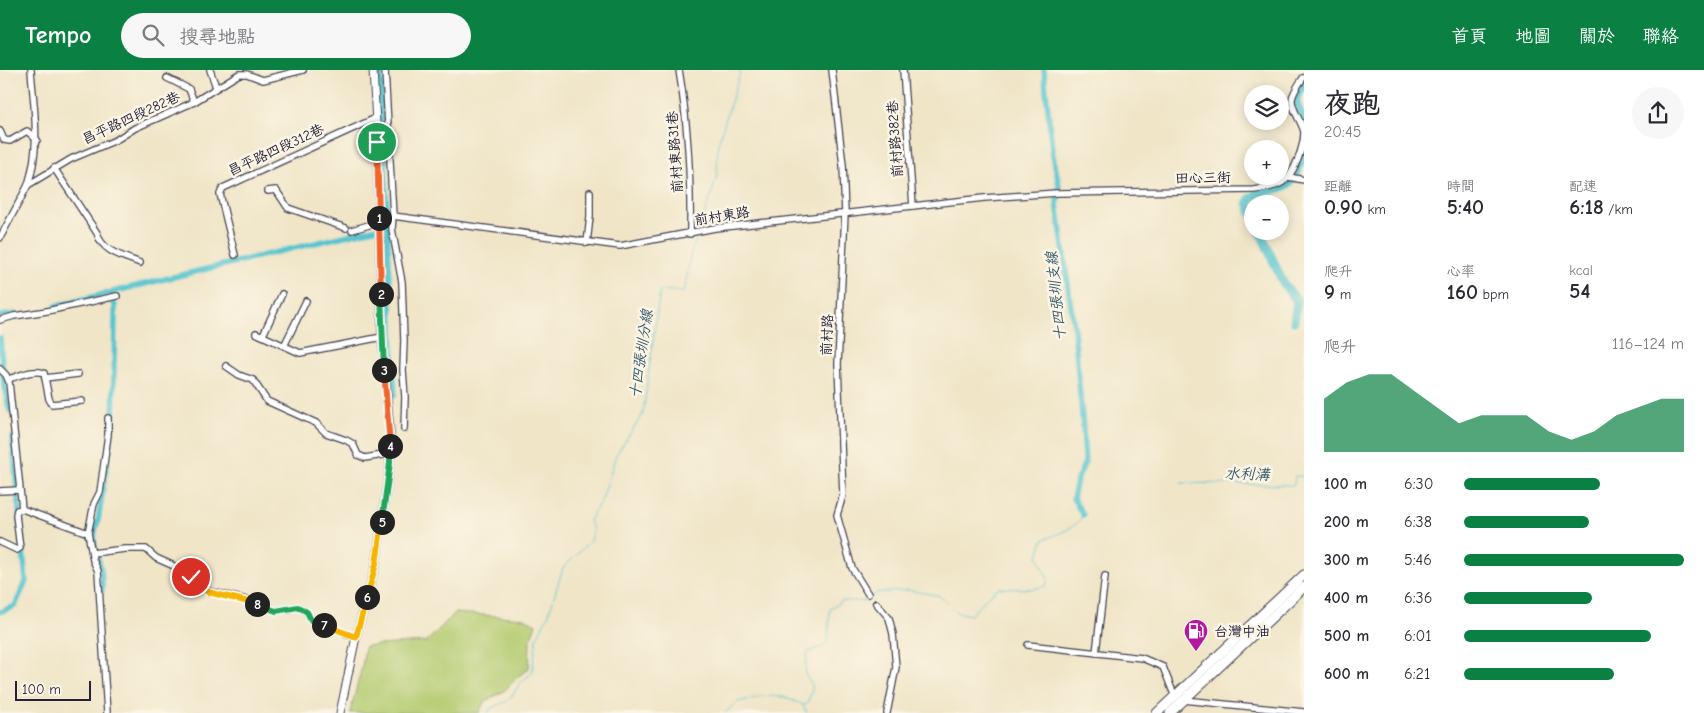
<!DOCTYPE html>
<html lang="zh-TW">
<head>
<meta charset="utf-8">
<style>
	:root { --surface:#fff; --page:#f7f7f7; --text:#2b2b33; --muted:#7c7c81; --accent:#0b8043 }
	body { margin:0; font-family:"Comic Neue","LXGW WenKai TC",sans-serif; background:var(--page); color:var(--text); height:100vh; display:flex; flex-direction:column; font-size:19px; white-space:nowrap }
	* { box-sizing:border-box; margin:0 }
	p { font-size:16px; color:var(--muted) }
	.icon { flex:none; width:28px; height:28px; fill:none; stroke:currentColor; stroke-width:2; stroke-linecap:round; stroke-linejoin:round }
	.map { position:relative; flex:1; overflow:hidden }
	.details { display:flex; flex-direction:column; background:var(--surface); width:400px }
	.details>* { flex:none }
	.tools { position:absolute; left:1244px; top:15px; display:grid; gap:10px }
	.tools a { display:grid; place-items:center; width:45px; height:45px; border-radius:50%; background:var(--surface); box-shadow:0 2px 12px #0003; font-size:25px }
	.scale { position:absolute; left:15px; bottom:12px; width:76px; box-sizing:border-box; padding-left:5px; border:2px solid #22223b; border-top:0; font-size:14px; line-height:18px; white-space:nowrap; color:#22223b; -webkit-text-stroke:4px #fcf5e5; paint-order:stroke }
	.pin { position:absolute; display:grid; place-items:center; width:42px; height:42px; color:#fff; margin:-21px; border:2px solid #fff; border-radius:50%; box-shadow:0 1px 5px #0007 }
	.km { position:absolute; width:25px; height:25px; margin:-12px; border-radius:50%; background:#222; color:#fff; font-size:14px; line-height:25px; text-align:center }
	.round { display:grid; place-items:center; flex:none; width:52px; height:52px; border-radius:26px; background:var(--page) }
	.summary { display:flex; align-items:center; justify-content:space-between; height:85px; padding:0 20px }
	h1 { font-size:28px; font-weight:800; line-height:38px }
	.figures { display:grid; grid-template-columns:repeat(3,1fr); gap:8px; height:85px; padding:5px 20px }
	.figures div { display:grid; align-content:center }
	.figures b { font-size:21px; font-weight:800 }
	.figures small { font-size:14px; font-weight:400 }
	.figures p { font-size:14px }
	.chart { height:140px; padding:10px 20px }
	.chart p { display:flex; justify-content:space-between }
	.chart svg { width:100%; height:90px; margin-top:5px; fill:var(--accent); opacity:.7 }
	ul { padding:0 20px; list-style:none; font-size:16px }
	li { display:grid; grid-template-columns:80px 60px 1fr; align-items:center; height:38px }
	li i { height:12px; border-radius:6px; background:var(--accent) }
	header { display:flex; align-items:center; gap:30px; box-sizing:border-box; height:70px; padding:0 25px; background:var(--accent); color:#fff }
	header strong { font-size:24px }
	nav { display:flex; gap:28px; margin-inline-start:auto; font-size:18px }
	.search { width:350px; height:45px; background:var(--page); display:flex; align-items:center; gap:12px; box-sizing:border-box; padding:0 18px; border-radius:28px; color:var(--muted); font-size:19px }
	main { display:flex; flex:1; min-height:0 }
	.map>svg:first-child { display:block }
</style>
</head>
<body>
<header>
<strong>Tempo</strong>
<div class="search"><svg class="icon" aria-label="search" viewBox="0 0 24 24"><circle cx="10" cy="10" r="6"/><path d="M15 15l6 6"/></svg>搜尋地點</div>
<nav><a>首頁</a><a>地圖</a><a>關於</a><a>聯絡</a></nav>
</header>
<main>
<div class="map">
<svg width="1304" height="643" viewBox="0 0 1304 643">
	<rect width="100%" height="100%" fill="#fcf5e5"/>
	<filter id="ink" filterUnits="userSpaceOnUse"><feTurbulence type="fractalNoise" baseFrequency=".02" numOctaves="2"/><feDisplacementMap in="SourceGraphic" scale="10" xChannelSelector="R" yChannelSelector="G"/><feConvolveMatrix kernelMatrix="1 2 1 2 8 2 1 2 1" color-interpolation-filters="sRGB"/></filter>
	<filter id="wash" filterUnits="userSpaceOnUse"><feTurbulence type="fractalNoise" baseFrequency=".0096" numOctaves="4" result="noise"/><feDisplacementMap in="SourceGraphic" scale="20" xChannelSelector="R" yChannelSelector="G"/><feGaussianBlur stdDeviation="1.12" result="paint"/><feColorMatrix in="noise" values="0 0 0 0 0 0 0 0 0 0 0 0 0 0 0 0 0 1.4 0 .05"/><feComposite in="paint" operator="in"/></filter>
	<g filter="url(#wash)">
		<rect width="100%" height="100%" fill="#f0e5c7"/>
		<path fill="#b3cb70" stroke="#6a7656" d="M455 543 524 548 536 554 530 571 529 598 520 605 504 621 484 632 479 643H350L362 597 365 576 426 572Z"/>
		<g fill="none" stroke-linecap="round" stroke-linejoin="round">
			<g stroke="#58c5cf" stroke-width="1">
				<path d="M700 158 717 107 718 74 741 0"/>
				<path d="M1181 413 1294 415 1295 406H1304"/>
				<path d="M803 635 807 643"/>
				<path d="M488 643 490 639 507 631 513 625 519 614 532 603 537 567 548 546 563 498 590 471 593 460 589 451 603 427 616 385 643 344 660 220 684 222 691 183 698 164"/>
				<path d="M725 643 737 632 764 626 784 627 803 635 807 634 813 617 805 604 807 583 823 576 828 571 830 539 842 531H864L877 523 908 520 940 526 956 542 971 545 986 528 999 518 1032 519 1046 516 1048 509 1038 486 1043 470C1056 464 1077 459 1083 445"/>
			</g>
			<g stroke="#58c5cf" stroke-width="5.5">
				<path d="M1044 0 1052 80 1059 115 1057 133 1074 258 1083 357 1085 392 1077 410 1073 428 1083 445"/>
				<path d="M56 236 165 209 386 156"/>
				<path d="M0 246 15 244"/>
				<path d="M0 268 4 315 10 341"/>
				<path d="M102 521C102 515 102 508 101 501 98 480 89 475 98 451L113 353 115 247V236L111 223"/>
				<path d="M0 542 15 536 26 511 12 367"/>
			</g>
			<g stroke="#58c5cf" stroke-width="9">
				<path d="M379 0 393 324"/>
				<path d="M1304 14C1290 34 1297 32 1304 53"/>
				<path d="M1252 144 1248 132C1257 116 1281 125 1293 109 1299 102 1301 90 1304 82"/>
				<path d="M1260 161 1284 215 1297 230 1294 251"/>
			</g>
		</g>
	</g>
	<g filter="url(#ink)">
		<g fill="none" stroke-linecap="round" stroke-linejoin="round">
			<defs>
				<g id="minor">
					<path d="M210 0 216 17"/>
					<path d="M385 0 393 146 392 159 402 212 404 271 403 300 405 327 404 359"/>
					<path d="M679 0C688 54 691 109 690 164"/>
					<path d="M832 0 843 95 845 143 838 294 843 425 837 445 852 498 868 524"/>
					<path d="M903 0 913 136"/>
					<path d="M167 8 189 19 194 32"/>
					<path d="M0 61 4 70 10 71 27 61 37 70"/>
					<path d="M54 98 97 163C102 182 123 186 140 193"/>
					<path d="M1289 107 1304 110"/>
					<path d="M28 115C41 74 34 41 31 0"/>
					<path d="M268 121 276 120 288 138 346 158"/>
					<path d="M393 146 620 176 715 158 984 128 1057 123 1254 120C1281 116 1288 114 1298 89 1301 81 1304 71 1304 62 1302 51 1291 40 1292 29 1293 22 1299 14 1303 8"/>
					<path d="M352 160 379 152"/>
					<path d="M0 168 28 115 71 89 116 70 135 58 194 32 239 4H247L263 10 303 0"/>
					<path d="M587 173 590 147V122"/>
					<path d="M235 185 220 124 223 118 376 48"/>
					<path d="M0 250 14 246 47 241 117 226"/>
					<path d="M256 263 300 283 382 267"/>
					<path d="M263 265 282 224"/>
					<path d="M284 276 306 231"/>
					<path d="M226 296 239 305 253 310 267 331 316 353 326 363 346 370 353 374 358 385 365 388 389 384"/>
					<path d="M0 299 6 305 9 312 22 439 88 463 93 490 98 501 107 643"/>
					<path d="M45 308 49 329 52 334 82 331"/>
					<path d="M8 309C20 306 32 299 44 303L45 308 78 304"/>
					<path d="M0 421 19 420"/>
					<path d="M88 463 94 434 100 422 108 365V348"/>
					<path d="M0 472 17 480 20 478 16 445 17 440 22 439"/>
					<path d="M92 483 125 479H146L156 488 174 496 191 507 208 521 246 530 276 541 298 537C309 541 307 547 315 552L356 567"/>
					<path d="M876 533 889 548 893 564 896 597 887 643"/>
					<path d="M1028 575 1142 588 1163 597 1175 627"/>
					<path d="M1096 583 1105 506"/>
					<path d="M1184 630 1304 642"/>
				</g>
				<path id="tertiary" d="M340 643 356 567 376 494 390 393V362L382 267 377 71 373 0"/>
				<g id="primary">
					<path d="M1157 643 1304 505"/>
					<path d="M1170 643 1304 517"/>
				</g>
			</defs>
			<use href="#minor" stroke="#413f50" stroke-width="8"/>
			<use href="#tertiary" stroke="#413f50" stroke-width="9"/>
			<use href="#primary" stroke="#413f50" stroke-width="11"/>
			<use href="#minor" stroke="#fff" stroke-width="5.5"/>
			<use href="#tertiary" stroke="#fff" stroke-width="7"/>
			<use href="#primary" stroke="#fff" stroke-width="9"/>
		</g>
	</g>
	<g fill="none" stroke-linecap="round" stroke-linejoin="round" filter="url(#ink)">
		<defs>
			<path id="split-1" d="M377 72 379 148"/>
			<path id="split-2" d="M379 148 381 224"/>
			<path id="split-3" d="M381 224 384 300"/>
			<path id="split-4" d="M384 300 390 376"/>
			<path id="split-5" d="M382 452 390 393V376"/>
			<path id="split-6" d="M367 527 376 494 382 452"/>
			<path id="split-7" d="M324 555 356 567 367 527"/>
			<path id="split-8" d="M257 534 276 541 298 537 307 542 311 550 324 555"/>
			<path id="split-9" d="M191 507 208 522 257 534"/>
		</defs>
		<use href="#split-1" stroke="#fff" stroke-width="10"/>
		<use href="#split-2" stroke="#fff" stroke-width="10"/>
		<use href="#split-3" stroke="#fff" stroke-width="10"/>
		<use href="#split-4" stroke="#fff" stroke-width="10"/>
		<use href="#split-5" stroke="#fff" stroke-width="10"/>
		<use href="#split-6" stroke="#fff" stroke-width="10"/>
		<use href="#split-7" stroke="#fff" stroke-width="10"/>
		<use href="#split-8" stroke="#fff" stroke-width="10"/>
		<use href="#split-9" stroke="#fff" stroke-width="10"/>
		<use href="#split-1" stroke="#f0652b" stroke-width="6"/>
		<use href="#split-2" stroke="#f0652b" stroke-width="6"/>
		<use href="#split-3" stroke="#22a559" stroke-width="6"/>
		<use href="#split-4" stroke="#f0652b" stroke-width="6"/>
		<use href="#split-5" stroke="#22a559" stroke-width="6"/>
		<use href="#split-6" stroke="#f5b400" stroke-width="6"/>
		<use href="#split-7" stroke="#f5b400" stroke-width="6"/>
		<use href="#split-8" stroke="#22a559" stroke-width="6"/>
		<use href="#split-9" stroke="#f5b400" stroke-width="6"/>
	</g>
	<defs>
		<symbol id="fuel-pin" viewBox="-11 -11 22 30"><path d="M0 17L-7.5 6A9.5 9.5 0 1 1 7.5 6Z" fill="#b5179e" stroke="#fcf5e5"/><path d="M-5.5-6h7V0h2V4h1.3V-2.5L3-4.5l.8-.8L6-3V5H2.5V1h-1V6h-7ZM-4.2-4.7v3.2H.2V-4.7Z" fill="#fff"/></symbol>
	</defs>
	<g fill-rule="evenodd">
		<use href="#fuel-pin" x="1182" y="547" width="28" height="38"/>
	</g>
	<g text-anchor="middle" dominant-baseline="central" stroke-width="5" stroke-linejoin="round" paint-order="stroke">
		<g font-size="14" fill="#22223b" stroke="#fcf5e5">
			<text transform="translate(131 48) rotate(-25)">昌平路四段282巷</text>
			<text transform="translate(895 69) rotate(-94)">前村路382巷</text>
			<text transform="translate(276 80) rotate(-25)">昌平路四段312巷</text>
			<text transform="translate(675 82) rotate(-94)">前村東路31巷</text>
			<text transform="translate(1203 108) rotate(-1)">田心三街</text>
			<text transform="translate(722 146) rotate(-9)">前村東路</text>
			<text transform="translate(827 265) rotate(-87)">前村路</text>
		</g>
		<g font-size="14" fill="#22223b" stroke="#fcf5e5" text-anchor="start">
			<text x="1214" y="561">台灣中油</text>
		</g>
		<g font-size="15" font-style="italic" fill="#355b6f" stroke="#fcf5e5">
			<text transform="translate(1056 226) rotate(-96)">十四張圳支線</text>
			<text transform="translate(641 284) rotate(-82)">十四張圳分線</text>
			<text transform="translate(1247 404) rotate(1)">水利溝</text>
		</g>
	</g>
</svg>
<div class="tools">
<a><svg class="icon" aria-label="layers" viewBox="0 0 24 24"><path d="M12 4l9 5-9 5-9-5zM3 14l9 5 9-5"/></svg></a>
<a>+</a>
<a>−</a>
</div>
<div class="scale">100 m</div>
<div class="pin" style="left:377px;top:72px;background:#1e9e55"><svg class="icon" aria-label="arrive" viewBox="0 0 24 24"><path d="M6 21V4h12l-3 4 3 4H6"/></svg></div>
<div class="pin" style="left:191px;top:507px;background:#d93025"><svg class="icon" aria-label="check" viewBox="0 0 24 24"><path d="M5 12l5 5 9-10"/></svg></div>
<b class="km" style="left:379px;top:148px">1</b>
<b class="km" style="left:381px;top:224px">2</b>
<b class="km" style="left:384px;top:300px">3</b>
<b class="km" style="left:390px;top:376px">4</b>
<b class="km" style="left:382px;top:452px">5</b>
<b class="km" style="left:367px;top:527px">6</b>
<b class="km" style="left:324px;top:555px">7</b>
<b class="km" style="left:257px;top:534px">8</b>
</div>
<section class="details">
<div class="summary"><div><h1>夜跑</h1><p>20:45</p></div><a class="round"><svg class="icon" aria-label="share" viewBox="0 0 24 24"><path d="M12 15V3M7 8l5-5 5 5M5 13v7h14v-7"/></svg></a></div>
<div class="figures">
<div><p>距離</p><b>0.90<small> km</small></b></div>
<div><p>時間</p><b>5:40</b></div>
<div><p>配速</p><b>6:18<small> /km</small></b></div>
</div>
<div class="figures">
<div><p>爬升</p><b>9<small> m</small></b></div>
<div><p>心率</p><b>160<small> bpm</small></b></div>
<div><p>kcal</p><b>54</b></div>
</div>
<div class="chart"><p><span>爬升</span>116–124 m</p>
<svg viewBox="0 0 160 44" preserveAspectRatio="none"><path d="M0 44V18L10 10L20 6L30 6L40 14L50 22L60 30L70 26L80 26L90 26L100 34L110 38L120 34L130 26L140 22L150 18L160 18V44z"/></svg>
</div>
<ul>
<li><b>100 m</b>6:30<i style="width:62%"></i></li>
<li><b>200 m</b>6:38<i style="width:57%"></i></li>
<li><b>300 m</b>5:46<i style="width:100%"></i></li>
<li><b>400 m</b>6:36<i style="width:58%"></i></li>
<li><b>500 m</b>6:01<i style="width:85%"></i></li>
<li><b>600 m</b>6:21<i style="width:68%"></i></li>
</ul>
</section>
</main>
</body>
</html>
